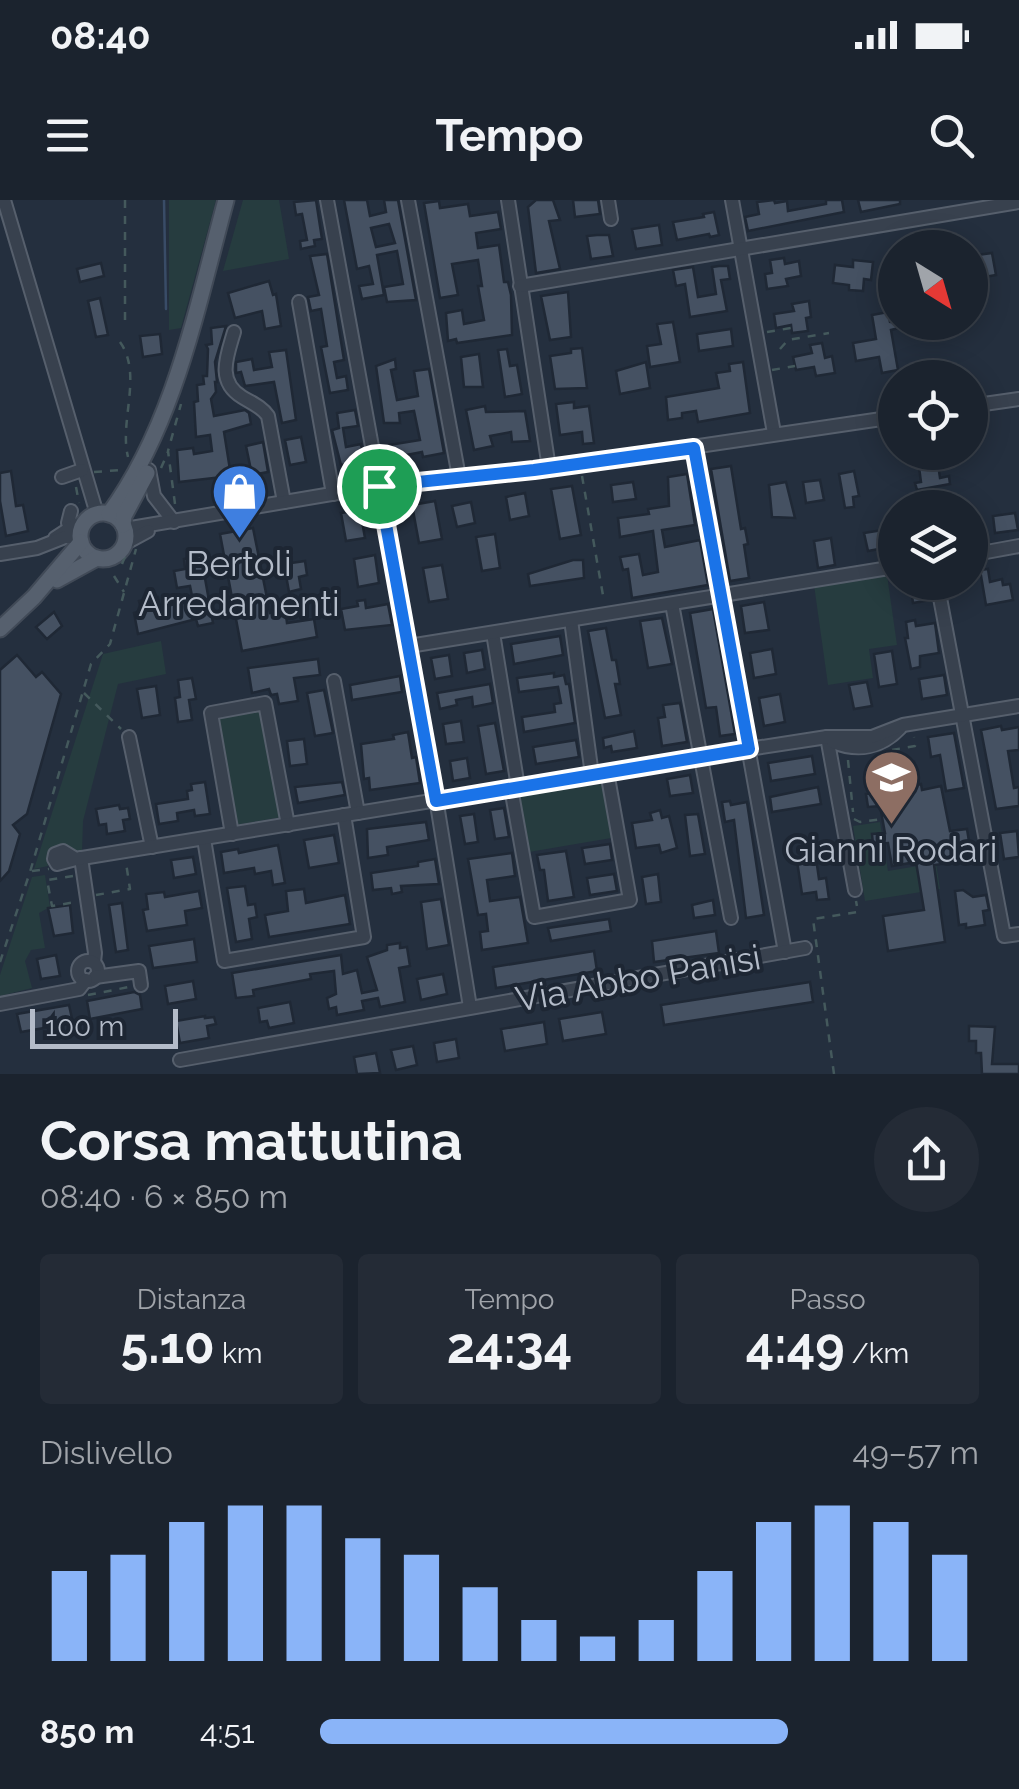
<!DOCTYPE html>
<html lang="it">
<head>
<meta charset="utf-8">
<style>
	:root { --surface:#1b232e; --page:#242b36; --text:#f1f3f6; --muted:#a0a4aa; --line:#39404a; --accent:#8ab4f8 }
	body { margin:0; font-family:Raleway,sans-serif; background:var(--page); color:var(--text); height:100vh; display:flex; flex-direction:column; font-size:38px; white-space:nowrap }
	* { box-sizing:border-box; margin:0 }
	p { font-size:32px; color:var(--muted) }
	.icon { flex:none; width:55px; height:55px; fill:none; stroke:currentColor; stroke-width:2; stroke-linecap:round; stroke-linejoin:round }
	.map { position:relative; height:874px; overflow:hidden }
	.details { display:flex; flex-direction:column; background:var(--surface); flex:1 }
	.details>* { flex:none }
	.needle { width:65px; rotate:143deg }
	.controls { position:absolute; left:878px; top:30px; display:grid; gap:20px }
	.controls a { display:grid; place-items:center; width:110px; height:110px; border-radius:50%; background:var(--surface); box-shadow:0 5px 25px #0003,0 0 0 2px var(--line); font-size:50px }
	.scale { position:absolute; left:30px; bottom:25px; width:148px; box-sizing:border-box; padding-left:10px; border:5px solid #b4bcc9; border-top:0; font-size:28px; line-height:35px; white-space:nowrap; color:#b4bcc9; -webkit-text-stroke:8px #1d2633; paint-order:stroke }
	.pin { position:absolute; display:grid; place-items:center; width:85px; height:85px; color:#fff; margin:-42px; border:5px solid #fff; border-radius:50%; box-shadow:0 2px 10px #0007 }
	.round { display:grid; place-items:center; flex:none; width:105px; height:105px; border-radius:52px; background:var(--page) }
	.summary { display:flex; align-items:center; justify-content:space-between; height:170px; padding:0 40px }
	h1 { font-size:55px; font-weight:700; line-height:75px }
	.figures { display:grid; grid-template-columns:repeat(3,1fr); gap:15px; height:170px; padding:10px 40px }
	.figures div { display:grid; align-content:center; border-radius:10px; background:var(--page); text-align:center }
	.figures b { font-size:50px; font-weight:700 }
	.figures small { font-size:28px; font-weight:400 }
	.figures p { font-size:28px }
	.chart { height:280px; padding:20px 40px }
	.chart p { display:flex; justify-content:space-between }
	.chart svg { width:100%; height:180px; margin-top:10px; stroke:var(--accent); stroke-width:6 }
	ul { padding:0 40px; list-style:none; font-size:32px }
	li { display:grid; grid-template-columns:160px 120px 1fr; align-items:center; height:75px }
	li i { height:25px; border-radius:12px; background:var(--accent) }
	.status { display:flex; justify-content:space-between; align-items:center; height:70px; padding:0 50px; background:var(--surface); direction:ltr }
	.status svg { height:28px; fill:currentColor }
	header { display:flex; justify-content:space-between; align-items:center; height:130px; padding:0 40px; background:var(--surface); font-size:45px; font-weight:700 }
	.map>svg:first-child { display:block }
</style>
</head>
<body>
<div class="status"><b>08:40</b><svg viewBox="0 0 49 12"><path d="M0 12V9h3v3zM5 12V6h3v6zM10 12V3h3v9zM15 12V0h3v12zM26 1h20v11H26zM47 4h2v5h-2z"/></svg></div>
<header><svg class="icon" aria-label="menu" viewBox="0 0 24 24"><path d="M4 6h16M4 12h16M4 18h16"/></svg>Tempo<svg class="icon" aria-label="search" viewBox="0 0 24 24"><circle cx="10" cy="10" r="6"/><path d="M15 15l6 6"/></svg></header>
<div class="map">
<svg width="1019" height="874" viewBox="0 0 1019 874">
	<rect width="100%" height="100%" fill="#242f3e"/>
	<g fill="#263c3f">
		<path d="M169 0H216L181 128 169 130Z"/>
		<path d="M243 0H279L289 59 223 71Z"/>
		<path d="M887 375 897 445 869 449 873 478 828 485 814 385Z"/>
		<path d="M161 441 166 474 118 484 83 621 82 651H73L65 646 54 647 47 659 48 666 34 669 103 454Z"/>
		<path d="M262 508 282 617 235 625 215 517Z"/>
		<path d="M609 583 617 637 529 652 520 596Z"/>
		<path d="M880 622 888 671 936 663 940 689 865 701 853 626Z"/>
		<path d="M45 675 50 707 39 713 45 748 31 750 25 761 32 788 0 796V775L32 677Z"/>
	</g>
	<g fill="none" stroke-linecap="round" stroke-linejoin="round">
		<path stroke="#394c67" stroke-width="2.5" d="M164 0 166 109"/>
	</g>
	<g fill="#455162" stroke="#1f2835" stroke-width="2.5" fill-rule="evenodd">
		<path d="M316 0 322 39 314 40 315 46 301 49 300 41 307 40 302 14 296 15 294 2Z"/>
		<path d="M344 0H367L370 16 386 12 384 0H398L416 100 387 102 384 87 403 84 397 51 377 55 384 95 362 99 359 86 373 84 369 66 357 69ZM389 24 395 43 376 47 371 28Z"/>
		<path d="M536 0H553L560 20 549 21 560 69 536 73 528 7Z"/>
		<path d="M573 0H598L600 14 575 17Z"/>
		<path d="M774 0 775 3 787 1 788 11 826 4V0H842L844 12 748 31 745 17 759 14 757 2Z"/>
		<path d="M858 0H900V4L861 12Z"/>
		<path d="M439 1 440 8 468 4 470 16 498 12 501 29 476 33 478 48 499 45 504 82H508L511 95 512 135 457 143 456 139 448 141 446 113 462 110 464 124 484 120 478 86H482L478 60 452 64 458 95 440 98 424 3Z"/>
		<path d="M714 12 719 35 710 37 709 34 677 40 673 22 704 17 703 14Z"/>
		<path d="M659 25 662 45 636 49 632 29Z"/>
		<path d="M597 35H609L613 56 591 59 587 36Z"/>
		<path d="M992 53 996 75 973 79 970 56Z"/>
		<path d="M327 54 344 160 334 162 337 178 346 176 348 190 330 193 321 147 327 146 321 109 311 111 308 97 319 95 310 56Z"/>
		<path d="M784 58 785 64 799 61 801 76 786 79 788 86 767 89 765 74 772 73 770 60Z"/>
		<path d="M853 60 873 62 871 80 864 79 863 91 849 90V85L833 83 835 65 853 67Z"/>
		<path d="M101 63 104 76 80 82 77 69Z"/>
		<path d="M719 66H728L730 79 721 80 727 111 690 117 685 84 676 86 673 70 693 67 698 97 716 94 712 67Z"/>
		<path d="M269 81 273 95 276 94 281 126 265 129 262 111 235 118 228 93Z"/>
		<path d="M568 92 571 137 550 140 541 96Z"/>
		<path d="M100 98 108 135 96 137 88 101Z"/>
		<path d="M809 101 811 117 806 118 808 131 792 133 791 125 776 128 774 114 794 111 792 104Z"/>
		<path d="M888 112 890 122 911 125 891 130 898 170 882 173 879 157 856 161 853 143 876 139 872 115Z"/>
		<path d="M673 122 680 162 650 167 647 146 661 144 657 124Z"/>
		<path d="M226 126 215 162 217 182H215L216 192 211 199 214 216 245 210 249 213 251 224 224 232 231 276 179 282 177 250 193 248 194 254 212 251 210 235 196 237 194 202 198 201 197 185 204 184 203 176H207L208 149 206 145 212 144 211 128Z"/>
		<path d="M731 129 733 146 699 151 697 134Z"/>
		<path d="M160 134 162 154 143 157 140 136Z"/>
		<path d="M822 143 825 158 832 156 835 173 816 176 814 167 796 170 793 157 812 153 810 145Z"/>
		<path d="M582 148 587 188 555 189 550 156 571 153V149Z"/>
		<path d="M507 149 510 166 517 165 522 194 505 197 498 150Z"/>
		<path d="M286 150 296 220 282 223 274 182 245 186 241 172 236 173V162L252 159 254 170 272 167 269 152Z"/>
		<path d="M479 154 483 187H464L461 157Z"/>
		<path d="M395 159 396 169 391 170 397 200 418 196 414 171 429 169 444 253 423 257 422 252 391 258 389 245 420 240 414 211 399 213 400 223H384L376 166Z"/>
		<path d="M646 162 650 188 620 194 616 171Z"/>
		<path d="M743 162 750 213 698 222 696 211 682 213V218L668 220 666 197 719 188 716 173 730 171 729 164Z"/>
		<path d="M574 202V208L589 206 594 243 583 244 582 232 560 235 556 204Z"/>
		<path d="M485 206 486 212 525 211 530 241 512 242 511 232 490 236 493 246 474 250 466 210Z"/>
		<path d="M355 210 358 226 343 228 346 247 361 244 364 261 341 265 332 230 339 228 337 213Z"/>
		<path d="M301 237 306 262 290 265 285 240Z"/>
		<path d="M263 242 268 272 252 275 246 246Z"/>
		<path d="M937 257 940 278 949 276 950 284 917 290 915 283 921 282 918 260Z"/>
		<path d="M731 266 741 329 745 328 748 344 744 345 749 378 730 381 711 269Z"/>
		<path d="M11 271 16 306 23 305 28 331 6 336 0 301V273Z"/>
		<path d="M854 271 859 296 853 297 854 307 845 308 839 274Z"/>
		<path d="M687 274 695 325 662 330 665 347 700 340 708 385 632 398 628 369 623 370 620 357 639 354 643 375 658 372 653 331 620 337 618 318 649 314 648 309 669 306 668 277Z"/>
		<path d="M820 280 824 300 806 303 803 282Z"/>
		<path d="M633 282 636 299 613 302 611 285Z"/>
		<path d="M786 282 795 318 772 317 769 285Z"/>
		<path d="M572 286 581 335 560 339 551 289Z"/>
		<path d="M525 293 529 316 510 320 506 297Z"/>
		<path d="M435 301 442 339 419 343 412 305Z"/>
		<path d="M471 302 475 323 457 327 452 306Z"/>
		<path d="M360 310 365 338 346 341 341 313Z"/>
		<path d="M1015 313 1018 330 995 333 993 316Z"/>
		<path d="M253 328 270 413 276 412 277 417 286 415 287 423 314 419 317 437 242 451 220 334Z"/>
		<path d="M895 328V346L868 351 864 333Z"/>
		<path d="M495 334 500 368 482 371 476 337Z"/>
		<path d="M831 338 835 365 818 368 814 341Z"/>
		<path d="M375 355 379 383 358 387 354 359Z"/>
		<path d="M201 356 213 423 198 426 196 419 138 434 134 413 141 411 139 401 158 397 160 407 193 401 190 386 177 388 174 371 185 369 184 359Z"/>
		<path d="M573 360H583L584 378 530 386 528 374Z"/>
		<path d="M305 361 307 375 299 377 301 389 289 392 284 364Z"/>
		<path d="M442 365 448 399 429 402 423 368Z"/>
		<path d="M988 369 990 382 1002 379 1003 385 1010 384 1013 400 986 405 980 370Z"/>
		<path d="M910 382H927L930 400 913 403Z"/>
		<path d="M365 400 366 408 388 404 392 425 345 430 341 409 358 406 357 401Z"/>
		<path d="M764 402 769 430 745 433 741 406Z"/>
		<path d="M713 409 735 534 720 536 716 507 706 508 690 413Z"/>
		<path d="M54 412 62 426 47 439 36 427Z"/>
		<path d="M662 418 672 464 648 468 640 421Z"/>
		<path d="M915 420 916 426 935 423 939 453 920 456V467L911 469 905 438H908L906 422Z"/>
		<path d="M606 428 612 460H616L620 484H615L621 515 605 518 588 431Z"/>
		<path d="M560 436 563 455 514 464 511 444Z"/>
		<path d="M772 449 776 474 754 478 750 453Z"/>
		<path d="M482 450 485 469 467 473 464 453Z"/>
		<path d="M892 451 897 484 879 487 874 454Z"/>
		<path d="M17 455 36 477 42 472 61 494 27 614 13 625 20 634 9 671 0 681V470Z"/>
		<path d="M449 455 452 476 435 479 431 458Z"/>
		<path d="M318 459 320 475 294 478 298 501 279 504 277 494 271 495 269 489 252 493 248 468Z"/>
		<path d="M554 473V477L564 475 566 484H569L575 523 524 532 522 517 555 512 554 504 561 503 558 487 519 492 517 478Z"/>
		<path d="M944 475 947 495 922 499 919 479Z"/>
		<path d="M400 476 402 492 352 500 350 485Z"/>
		<path d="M192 478 196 499 189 500 192 520 178 522 175 498 180 497 178 480Z"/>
		<path d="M867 482 872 506 854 509 849 485Z"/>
		<path d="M490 484 493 503 473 507 472 497 456 500 457 505 440 509 437 493Z"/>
		<path d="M156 486 160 515 142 518 137 489Z"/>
		<path d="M324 490 333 533 315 536 307 493Z"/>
		<path d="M780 494 785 522 764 526 759 498Z"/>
		<path d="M680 503 687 542 662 546 658 518 665 517 663 505Z"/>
		<path d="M461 521 464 542 446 544 443 524Z"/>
		<path d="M495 523 504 571 486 574 478 526Z"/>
		<path d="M1001 526 1002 530 1019 527V550L1008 551 1014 588 1019 587V606L996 609 981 530Z"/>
		<path d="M634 531 637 548 612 552 611 546 604 548 603 538Z"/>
		<path d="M408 532 412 558 416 557 420 583 370 590 369 578 364 579 361 544 394 539 393 535Z"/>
		<path d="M954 533 964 588 946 591 940 555 931 557 928 537Z"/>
		<path d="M304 539 307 564 290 566 287 541Z"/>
		<path d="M576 540 579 557 536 564 533 547Z"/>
		<path d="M812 556 815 574 771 581 768 563Z"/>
		<path d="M904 557 905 563 914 562 917 585 921 584 922 590 941 586 950 631 967 629 972 660 934 665 945 742 888 751 883 716 924 710 916 662 892 666 888 643 873 644 872 634 885 633 880 606 868 607 866 594 873 593 872 584 880 582 878 568 891 566 890 559Z"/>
		<path d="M467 558 470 578 453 581 450 561Z"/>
		<path d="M690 575 693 593 670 596 667 579Z"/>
		<path d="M205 582 210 614 195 616 194 610 177 613 178 621 159 624 156 604 188 599 187 591 192 590 191 584Z"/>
		<path d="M342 582 345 595 298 603 295 587Z"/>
		<path d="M818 587 821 604 772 612 770 597Z"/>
		<path d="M730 601 731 605 747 602 764 715 746 718 734 620 725 622 722 602Z"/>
		<path d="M119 605 120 609 128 608 130 619 123 620 125 631 107 634 106 624 99 625 96 609Z"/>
		<path d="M504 608 509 637 495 639 490 610Z"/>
		<path d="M660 610 662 618 669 616 677 648 661 653 659 645 636 648 632 623 652 620 650 613Z"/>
		<path d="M474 614 478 642 465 644 460 616Z"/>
		<path d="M698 614 705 654 690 656 685 615Z"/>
		<path d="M426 622 429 640 387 647 388 655 368 658 367 629Z"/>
		<path d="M1017 631 1019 657 1004 659 1000 633Z"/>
		<path d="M334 635 339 663 309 668 304 640Z"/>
		<path d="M610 644 612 660 585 664 582 648Z"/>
		<path d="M278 645 285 683 273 685 271 671 255 674 254 668 224 673 221 652 238 649 239 653Z"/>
		<path d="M566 651 574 697 548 701 544 670H540L537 655Z"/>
		<path d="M512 653 515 676 487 680 490 701 520 697 528 743 482 750 480 732 488 731 486 714 478 715 468 659Z"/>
		<path d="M193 657 196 674 174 678 171 660Z"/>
		<path d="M816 658 819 679 826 678 829 699 817 700 816 692 802 694 797 661Z"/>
		<path d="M435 659 439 684 401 686 402 692 392 694 391 688 373 690 371 673 418 666V662Z"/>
		<path d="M614 674 617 691 590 695 587 678Z"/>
		<path d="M658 674 661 702 646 704 642 677Z"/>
		<path d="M245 686 248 705 255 704 257 717 249 719 252 739 236 742 227 688Z"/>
		<path d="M304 689 306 703 345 695 350 724 269 737 265 715 288 711 286 691Z"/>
		<path d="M963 690 973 697 986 695 989 710 983 711 985 725 966 728V724L959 725 955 691Z"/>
		<path d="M199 691 202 708 185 711 187 725 147 731 143 710 148 709 146 694 164 692 165 697Z"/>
		<path d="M441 699 449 745 427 749 421 702Z"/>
		<path d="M713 700 715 715 694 718 692 705Z"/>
		<path d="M122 703 128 750 116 752 109 705Z"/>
		<path d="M70 705 73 733 54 736 48 708Z"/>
		<path d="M609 719 611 731 551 741 548 728Z"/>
		<path d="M716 731 719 753 654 762 652 741Z"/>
		<path d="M194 739 197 762 153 768 149 746Z"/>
		<path d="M400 743V748L407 747 410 766 399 768 405 802 380 807 378 798 362 801 364 810 337 815 336 807 329 809 327 798 336 794 334 771 310 774 311 779 253 790 254 796 236 798 232 773 341 755 343 774 357 770 362 793 377 790 367 757 387 750V745Z"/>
		<path d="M594 751 597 771 496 788 493 767Z"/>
		<path d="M56 755 60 776 41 779 37 759Z"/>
		<path d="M443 774 447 794 421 800 417 779Z"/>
		<path d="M193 781 196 799 168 804 165 786Z"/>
		<path d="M810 782 813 802 664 825 661 805Z"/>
		<path d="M134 792 140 795 142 809 90 819 87 801Z"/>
		<path d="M290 802 294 823 269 828 267 821 260 822 258 808Z"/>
		<path d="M69 805 73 823 21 832 17 814Z"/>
		<path d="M602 812 606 834 563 841 559 819Z"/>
		<path d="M205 816V818L214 817 216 824 207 826 209 838 180 843 176 821Z"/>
		<path d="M544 822 547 844 505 851 501 829Z"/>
		<path d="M969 826 995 827 992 864H1019V874H982L981 853H976V841H969Z"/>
		<path d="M456 839 459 858 437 862 434 843Z"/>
		<path d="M413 846 417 865 396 870 391 850Z"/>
		<path d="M376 853 380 873 357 874 354 857Z"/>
	</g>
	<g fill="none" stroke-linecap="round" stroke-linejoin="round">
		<defs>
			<g id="minor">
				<path d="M4 0 97 314"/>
				<path d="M327 0 434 586 470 807"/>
				<path d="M408 0 459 277"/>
				<path d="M508 0 549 268"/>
				<path d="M608 0 611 19"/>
				<path d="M732 0 774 233"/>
				<path d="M520 86 1019 2"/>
				<path d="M299 102 333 294"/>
				<path d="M234 132C227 156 216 181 242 197 252 203 262 207 268 216L284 302"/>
				<path d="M970 206 1019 199"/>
				<path d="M694 248 785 752"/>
				<path d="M149 270 154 296 174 322"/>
				<path d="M62 277 82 270"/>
				<path d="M71 311 68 323 71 327"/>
				<path d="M125 329 379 286 577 264 895 217"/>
				<path d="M55 338 75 325 83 324"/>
				<path d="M124 344 148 331"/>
				<path d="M0 354 37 348 65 337H80"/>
				<path d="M970 355 1019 346"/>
				<path d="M937 382 1004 736 1019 734"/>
				<path d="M672 404 731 718"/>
				<path d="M571 420 592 575"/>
				<path d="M493 433 518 587"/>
				<path d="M409 446 895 367"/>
				<path d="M334 481 358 613"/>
				<path d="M129 537 152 647"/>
				<path d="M827 537 855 690"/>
				<path d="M833 542C858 552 881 548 900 528"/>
				<path d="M511 588 534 717 630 700 607 572"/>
				<path d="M232 634 211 513 265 503 288 625"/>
				<path d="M204 639 224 761 364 737 344 615"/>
				<path d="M81 658 95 753 94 762"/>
				<path d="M76 659 63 651 55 654 54 659 57 664 76 659 749 549 827 537H872L903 525 1019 506"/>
				<circle cx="88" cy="771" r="10"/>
				<path d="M95 777 139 771 141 785"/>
				<path d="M0 804 79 789 86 780"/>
				<path d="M180 860 805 748"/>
			</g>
			<g id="major">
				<circle cx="103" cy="336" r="23"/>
				<path d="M109 314C175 224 197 106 226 0"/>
				<path d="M123 325 124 316 147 273"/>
				<path d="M57 380 97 358"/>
				<path d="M0 429 34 397 81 342"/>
			</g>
		</defs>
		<use href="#minor" stroke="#565f6c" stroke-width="16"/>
		<use href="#major" stroke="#414a57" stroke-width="19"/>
		<g stroke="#44595c" stroke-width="2.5" stroke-dasharray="8 8" stroke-linecap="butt">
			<path d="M125 0V122"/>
			<path d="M767 132 791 128"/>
			<path d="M120 142C143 174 119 221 128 257"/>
			<path d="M780 149 788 140 829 133"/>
			<path d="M772 170 795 166"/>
			<path d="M161 268 168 252"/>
			<path d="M94 272 121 270"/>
			<path d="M582 276 604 401"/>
			<path d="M76 287 79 303"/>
			<path d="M175 304 168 251 181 204"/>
			<path d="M122 364 126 354"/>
			<path d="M114 376 124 392"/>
			<path d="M84 493 121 529"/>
			<path d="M892 550 915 546 914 537"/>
			<path d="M848 560 853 612"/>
			<path d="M854 619 860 622 882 619"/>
			<path d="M32 671 49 669"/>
			<path d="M73 676 47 680 52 706 76 702"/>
			<path d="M96 695 130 689 126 663"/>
			<path d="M0 762 30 672 91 464 110 444 136 349"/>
			<path d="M88 795 129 787"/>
			<path d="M834 874 813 719 858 712 856 701"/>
		</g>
		<use href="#minor" stroke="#38414e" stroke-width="12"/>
		<use href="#major" stroke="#56606e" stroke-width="15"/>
	</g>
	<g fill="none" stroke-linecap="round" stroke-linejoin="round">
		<defs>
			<path id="route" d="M694 248 749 549 436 601 379 286 534 270Z"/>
		</defs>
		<use href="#route" stroke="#fff" stroke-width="20"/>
		<use href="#route" stroke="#1a73e8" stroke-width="12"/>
	</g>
	<defs>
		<symbol id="shop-pin" viewBox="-11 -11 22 30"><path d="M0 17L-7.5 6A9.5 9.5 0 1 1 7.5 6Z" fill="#3f7fe0" stroke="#1d2633"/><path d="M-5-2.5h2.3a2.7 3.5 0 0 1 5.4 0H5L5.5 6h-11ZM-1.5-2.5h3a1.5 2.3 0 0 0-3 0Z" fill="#fff"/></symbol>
		<symbol id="school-pin" viewBox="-11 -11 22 30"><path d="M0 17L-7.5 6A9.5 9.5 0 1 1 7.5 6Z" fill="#8d6e63" stroke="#1d2633"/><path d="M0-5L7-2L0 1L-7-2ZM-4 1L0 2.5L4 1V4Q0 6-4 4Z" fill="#fff"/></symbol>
	</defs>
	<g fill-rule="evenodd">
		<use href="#shop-pin" x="208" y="260" width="63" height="86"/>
		<use href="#school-pin" x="860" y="546" width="63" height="86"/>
	</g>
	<g text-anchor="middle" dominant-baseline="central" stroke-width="8" stroke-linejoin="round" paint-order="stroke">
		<g font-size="35" fill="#b4bcc9" stroke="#1d2633">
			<text x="239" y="363">Bertoli<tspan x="239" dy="40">Arredamenti</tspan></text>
			<text x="891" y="649">Gianni Rodari</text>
		</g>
		<g font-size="35" fill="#b4bcc9" stroke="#1d2633">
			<text transform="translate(638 778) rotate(-10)">Via Abbo Panisi</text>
		</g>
	</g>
</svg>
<div class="controls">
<a><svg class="needle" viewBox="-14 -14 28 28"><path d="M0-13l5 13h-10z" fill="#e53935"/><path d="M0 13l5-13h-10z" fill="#a0a4aa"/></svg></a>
<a><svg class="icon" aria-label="locate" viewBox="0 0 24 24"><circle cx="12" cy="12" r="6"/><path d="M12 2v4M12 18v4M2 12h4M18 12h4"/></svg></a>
<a><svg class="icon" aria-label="layers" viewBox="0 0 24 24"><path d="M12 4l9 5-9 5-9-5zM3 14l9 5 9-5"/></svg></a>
</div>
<div class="scale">100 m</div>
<div class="pin" style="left:379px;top:286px;background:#1e9e55"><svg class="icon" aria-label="arrive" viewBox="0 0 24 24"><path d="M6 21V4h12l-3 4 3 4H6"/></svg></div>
</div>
<section class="details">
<div class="summary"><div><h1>Corsa mattutina</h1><p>08:40 · 6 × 850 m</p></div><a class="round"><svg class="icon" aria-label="share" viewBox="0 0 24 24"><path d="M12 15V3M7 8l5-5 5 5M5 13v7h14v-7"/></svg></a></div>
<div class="figures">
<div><p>Distanza</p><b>5.10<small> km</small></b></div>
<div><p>Tempo</p><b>24:34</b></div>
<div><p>Passo</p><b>4:49<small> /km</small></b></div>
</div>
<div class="chart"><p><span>Dislivello</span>49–57 m</p>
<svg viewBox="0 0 160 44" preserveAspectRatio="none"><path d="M5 44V22M15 44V18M25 44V10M35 44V6M45 44V6M55 44V14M65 44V18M75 44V26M85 44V34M95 44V38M105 44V34M115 44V22M125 44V10M135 44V6M145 44V10M155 44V18"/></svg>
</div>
<ul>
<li><b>850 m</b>4:51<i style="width:71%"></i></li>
</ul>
</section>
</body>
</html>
